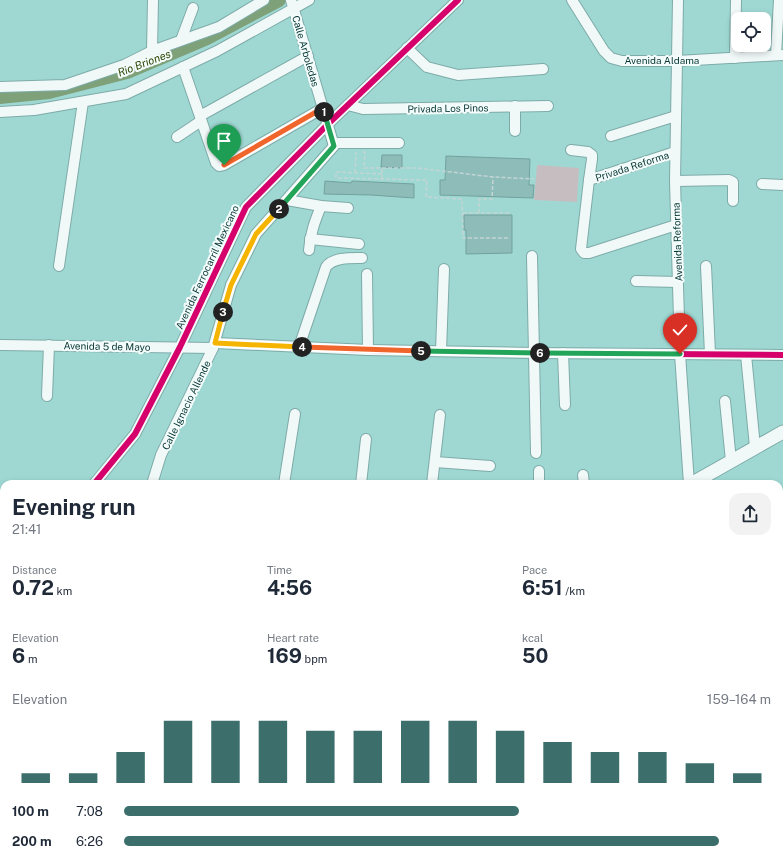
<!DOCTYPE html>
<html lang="en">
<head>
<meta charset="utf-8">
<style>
	:root { --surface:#fff; --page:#f2f2f3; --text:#1f2937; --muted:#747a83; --accent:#3c6f6c }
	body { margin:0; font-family:"Public Sans",sans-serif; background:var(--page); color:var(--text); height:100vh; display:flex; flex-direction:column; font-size:15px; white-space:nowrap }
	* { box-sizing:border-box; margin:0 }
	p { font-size:13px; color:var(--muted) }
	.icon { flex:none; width:22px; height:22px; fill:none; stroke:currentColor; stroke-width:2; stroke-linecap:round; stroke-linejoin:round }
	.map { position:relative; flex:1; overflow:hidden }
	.panel { position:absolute; left:0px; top:480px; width:783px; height:384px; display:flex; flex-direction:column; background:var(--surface); border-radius:12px 12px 0 0; box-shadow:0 2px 6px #0003 }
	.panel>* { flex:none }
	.fabs { position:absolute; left:731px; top:12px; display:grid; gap:8px }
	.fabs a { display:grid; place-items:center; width:40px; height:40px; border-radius:8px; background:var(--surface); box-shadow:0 2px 6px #0003; font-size:20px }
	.pin { position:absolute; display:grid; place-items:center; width:34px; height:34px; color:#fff; margin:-41px -17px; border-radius:50% 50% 50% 0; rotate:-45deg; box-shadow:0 0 4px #0007 }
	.pin .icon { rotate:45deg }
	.km { position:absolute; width:20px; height:20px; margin:-10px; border-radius:50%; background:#222; color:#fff; font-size:11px; line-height:20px; text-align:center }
	.round { display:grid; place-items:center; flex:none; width:42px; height:42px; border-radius:12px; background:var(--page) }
	.headline { display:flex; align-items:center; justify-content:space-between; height:68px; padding:0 12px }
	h1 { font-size:22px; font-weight:700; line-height:30px }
	.stats { display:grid; grid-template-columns:repeat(3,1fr); gap:6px; height:68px; padding:4px 12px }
	.stats div { display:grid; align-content:center }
	.stats b { font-size:20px; font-weight:700 }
	.stats small { font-size:11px; font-weight:400 }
	.stats p { font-size:11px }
	.chart { height:112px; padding:8px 12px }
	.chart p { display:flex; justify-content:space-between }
	.chart svg { width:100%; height:72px; margin-top:4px; stroke:var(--accent); stroke-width:6 }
	ul { padding:0 12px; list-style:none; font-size:13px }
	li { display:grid; grid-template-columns:64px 48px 1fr; align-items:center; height:30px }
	li i { height:10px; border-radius:5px; background:var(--accent) }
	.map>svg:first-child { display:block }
</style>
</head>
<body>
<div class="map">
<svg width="783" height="864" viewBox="0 0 783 864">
	<defs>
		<pattern id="forest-crowns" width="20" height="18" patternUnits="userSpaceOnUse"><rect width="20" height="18" fill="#c6bdc0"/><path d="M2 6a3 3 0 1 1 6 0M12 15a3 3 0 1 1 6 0" fill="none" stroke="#9f9a9d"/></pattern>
	</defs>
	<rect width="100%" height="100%" fill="#9fd8d3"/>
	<path fill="#c6bdc0" d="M537 165 579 168 577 202 534 200Z"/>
	<path fill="url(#forest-crowns)" d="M595 860H664L666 864H595Z"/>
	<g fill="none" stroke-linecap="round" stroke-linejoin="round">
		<path stroke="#7ea179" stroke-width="14" d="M0 97 49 92 127 72 207 38 279 0"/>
	</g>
	<g fill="#8ebcb9" stroke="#72a19e">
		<path d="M382 155H402V168L381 167Z"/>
		<path d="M446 156 530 159 529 185H534L533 198 440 195V180H445Z"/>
		<path d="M325 181 351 183 352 181 414 184V198L371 195 324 194Z"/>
		<path d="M464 215H512V253L466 254V230H464Z"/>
	</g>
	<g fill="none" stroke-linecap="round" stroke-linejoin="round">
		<defs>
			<g id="minor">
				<path d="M572 0 604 51 611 58 622 61H677L783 55"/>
				<path d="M678 0 675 181 680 354 689 484"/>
				<path d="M181 40 193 8"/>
				<path d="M407 48 427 67 458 75 543 69"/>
				<path d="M152 51 153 0"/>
				<path d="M776 55 779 0"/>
				<path d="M735 58 736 0"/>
				<path d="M183 67 216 163 219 166 224 165 323 108"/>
				<path d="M0 87 65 85 124 65 152 51 219 27 264 0"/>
				<path d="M348 105 363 109 548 106"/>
				<path d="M515 106V131"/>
				<path d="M0 112 34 110 126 94 217 51 309 0"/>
				<path d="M200 116 308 56"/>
				<path d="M611 136 676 116"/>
				<path d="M177 137 201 121"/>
				<path d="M333 143H399"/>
				<path d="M571 150 588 152 592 155V159L589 180 581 249 584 253H589L676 225"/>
				<path d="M589 180 675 152"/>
				<path d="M675 181 729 180 733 182V201"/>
				<path d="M762 184 783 185"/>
				<path d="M287 200 321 206 348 208"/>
				<path d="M310 239 359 244"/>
				<path d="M309 250C310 234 315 221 321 206"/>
				<path d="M532 256 536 453"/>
				<path d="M59 266 83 102"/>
				<path d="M706 266 710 354"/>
				<path d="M367 274 368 350"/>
				<path d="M636 281 678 282"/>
				<path d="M215 343 368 350 535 353 783 355"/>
				<path d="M0 345 213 348"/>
				<path d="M299 347 326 267C333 257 351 258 362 258"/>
				<path d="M441 351 444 269"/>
				<path d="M563 353 565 405"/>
				<path d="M746 355 755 447"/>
				<path d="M47 396 49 345"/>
				<path d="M725 401 731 461"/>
				<path d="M435 462 490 466"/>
				<path d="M539 471V484"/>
				<path d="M583 475 584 484"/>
				<path d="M94 484 135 434 180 347 246 207 328 124 458 0"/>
				<path d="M152 484 161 455 213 348 231 285 256 234 334 146 291 0"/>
				<path d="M284 484 295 414"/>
				<path d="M361 484 366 439"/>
				<path d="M432 484 440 415"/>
				<path d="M779 565 783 560"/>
				<path d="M0 595 4 590"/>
				<path d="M779 596 783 597"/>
				<path d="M779 624 783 639"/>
				<path d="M779 761H783"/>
				<path d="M779 827 783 828"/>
				<path d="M102 860V864"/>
				<path d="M187 860 209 864"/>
				<path d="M704 860V864"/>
				<path d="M110 864 115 860"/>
				<path d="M461 864 465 860"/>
				<path d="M575 864V860"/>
				<path d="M783 864V858"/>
			</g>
			<g id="major">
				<path d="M691 484 783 432"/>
				<path d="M35 864 41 860"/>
			</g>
		</defs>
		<use href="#minor" stroke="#7daba8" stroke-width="12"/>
		<use href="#major" stroke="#7daba8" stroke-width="15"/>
		<g stroke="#c3d5d4" stroke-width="1.5" stroke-dasharray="4 2" stroke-linecap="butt">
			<path d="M363 152H365L364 168H417L493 177 534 179"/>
			<path d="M355 173 356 152"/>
			<path d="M382 174 336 172V178L427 180 426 197 462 199 463 238H508"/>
			<path d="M382 179V169"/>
			<path d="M463 213H511"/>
			<path d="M479 213V199H492L493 177"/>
		</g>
		<use href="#minor" stroke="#f1f9f8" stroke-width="10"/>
		<use href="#major" stroke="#f1f9f8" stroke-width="13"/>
		<defs>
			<g id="cycleway">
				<path d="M215 343 368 350 535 353 783 355"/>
				<path d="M94 484 135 434 180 347 246 207 328 124 458 0"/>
			</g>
		</defs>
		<use href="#cycleway" stroke="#f4fdfc" stroke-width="8"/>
		<use href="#cycleway" stroke="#d6006c" stroke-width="6"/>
	</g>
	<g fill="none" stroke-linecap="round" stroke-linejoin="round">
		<defs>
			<path id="split-1" d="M224 165 323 108 324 112"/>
			<path id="split-2" d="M279 209 334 146 324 112"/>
			<path id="split-3" d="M223 312 231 285 256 234 279 209"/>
			<path id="split-4" d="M223 312 215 343 302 347"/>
			<path id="split-5" d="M302 347 421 351"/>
			<path id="split-6" d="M421 351 540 353"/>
			<path id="split-7" d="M540 353 680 354"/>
		</defs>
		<use href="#split-1" stroke="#fff" stroke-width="8"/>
		<use href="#split-2" stroke="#fff" stroke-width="8"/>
		<use href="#split-3" stroke="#fff" stroke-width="8"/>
		<use href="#split-4" stroke="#fff" stroke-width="8"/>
		<use href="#split-5" stroke="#fff" stroke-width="8"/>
		<use href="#split-6" stroke="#fff" stroke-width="8"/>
		<use href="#split-7" stroke="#fff" stroke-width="8"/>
		<use href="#split-1" stroke="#f0652b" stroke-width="5"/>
		<use href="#split-2" stroke="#22a559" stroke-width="5"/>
		<use href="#split-3" stroke="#f5b400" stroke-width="5"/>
		<use href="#split-4" stroke="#f5b400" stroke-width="5"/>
		<use href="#split-5" stroke="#f0652b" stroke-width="5"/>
		<use href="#split-6" stroke="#22a559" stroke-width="5"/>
		<use href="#split-7" stroke="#22a559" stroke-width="5"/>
	</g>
	<g text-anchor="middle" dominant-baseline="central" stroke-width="4" stroke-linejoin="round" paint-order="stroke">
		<g font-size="10" fill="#063634" stroke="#f4fdfc">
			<text transform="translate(306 51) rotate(74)">Calle Arboledas</text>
			<text x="662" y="60">Avenida Aldama</text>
			<text transform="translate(448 108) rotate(-1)">Privada Los Pinos</text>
			<text transform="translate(632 166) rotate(-18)">Privada Reforma</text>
			<text transform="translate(677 242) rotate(-92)">Avenida Reforma</text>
			<text transform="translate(207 267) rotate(-65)">Avenida Ferrocarril Mexicano</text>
			<text transform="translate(107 346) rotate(1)">Avenida 5 de Mayo</text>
			<text transform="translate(186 405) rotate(-64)">Calle Ignacio Allende</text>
		</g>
		<g font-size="11" font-style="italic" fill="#2d4605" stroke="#f4fdfc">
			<text transform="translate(144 63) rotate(-21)">Rio Briones</text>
		</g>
	</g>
</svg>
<div class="fabs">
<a><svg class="icon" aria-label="locate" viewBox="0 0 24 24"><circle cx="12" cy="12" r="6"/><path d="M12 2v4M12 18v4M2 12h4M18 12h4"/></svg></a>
</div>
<div class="pin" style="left:224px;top:165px;background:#1e9e55"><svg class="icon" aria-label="arrive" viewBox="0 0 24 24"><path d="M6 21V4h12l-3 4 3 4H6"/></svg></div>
<div class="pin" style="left:680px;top:354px;background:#d93025"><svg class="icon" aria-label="check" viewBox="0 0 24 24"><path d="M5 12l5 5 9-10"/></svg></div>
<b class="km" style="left:324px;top:112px">1</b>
<b class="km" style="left:279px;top:209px">2</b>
<b class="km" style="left:223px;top:312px">3</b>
<b class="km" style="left:302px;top:347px">4</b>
<b class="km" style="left:421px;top:351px">5</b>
<b class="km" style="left:540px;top:353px">6</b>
<section class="panel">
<div class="headline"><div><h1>Evening run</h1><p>21:41</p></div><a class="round"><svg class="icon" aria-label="share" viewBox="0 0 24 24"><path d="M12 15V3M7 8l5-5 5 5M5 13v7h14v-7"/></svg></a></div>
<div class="stats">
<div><p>Distance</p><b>0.72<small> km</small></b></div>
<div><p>Time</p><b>4:56</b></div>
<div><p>Pace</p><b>6:51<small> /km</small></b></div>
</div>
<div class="stats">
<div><p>Elevation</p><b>6<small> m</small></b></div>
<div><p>Heart rate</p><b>169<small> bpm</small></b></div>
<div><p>kcal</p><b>50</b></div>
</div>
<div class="chart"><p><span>Elevation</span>159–164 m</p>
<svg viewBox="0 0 160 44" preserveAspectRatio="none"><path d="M5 44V38M15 44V38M25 44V25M35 44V6M45 44V6M55 44V6M65 44V12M75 44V12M85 44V6M95 44V6M105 44V12M115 44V19M125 44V25M135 44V25M145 44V32M155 44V38"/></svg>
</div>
<ul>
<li><b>100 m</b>7:08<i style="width:61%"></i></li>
<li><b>200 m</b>6:26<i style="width:92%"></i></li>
</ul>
</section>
</div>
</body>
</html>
